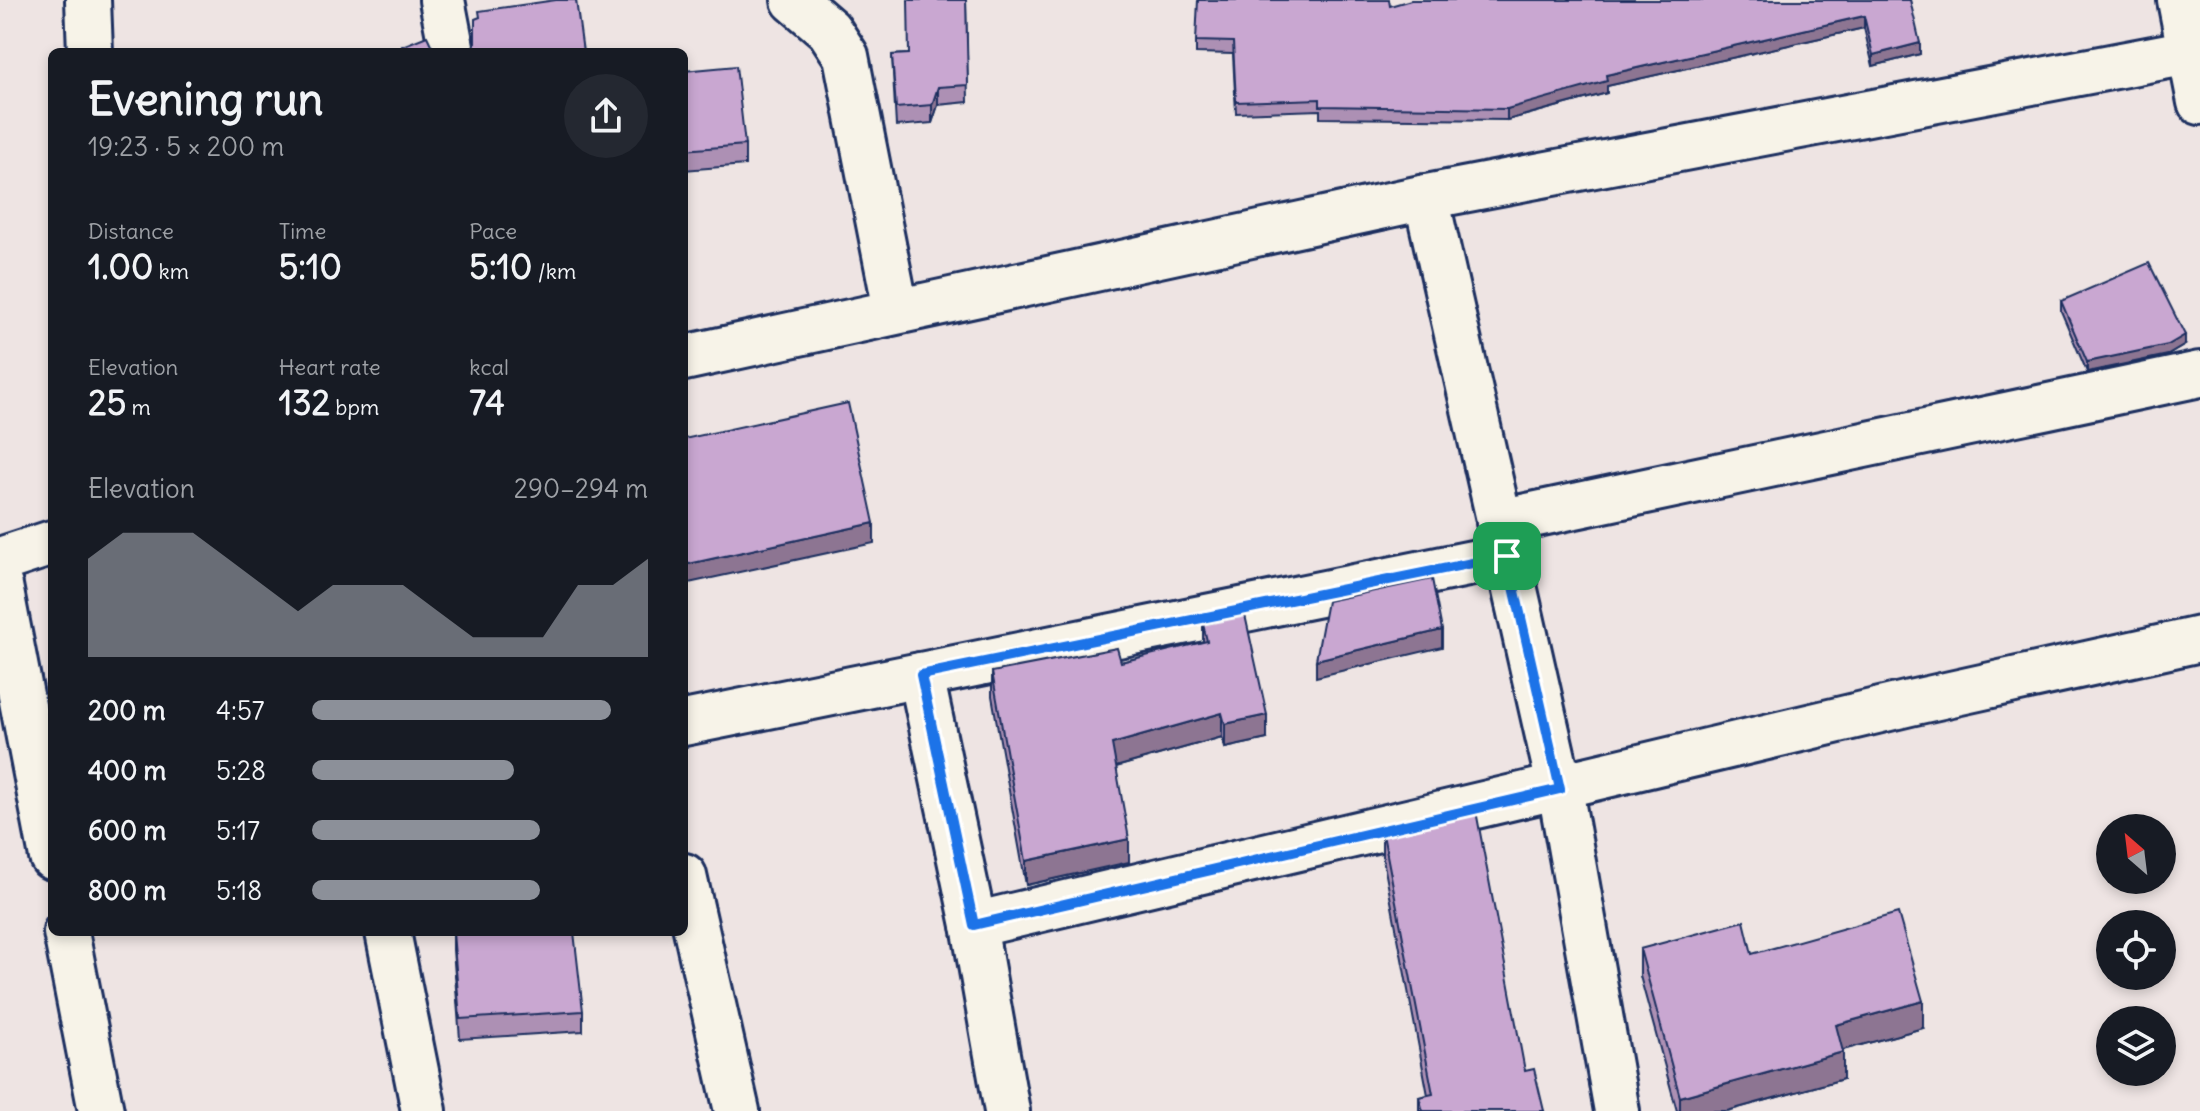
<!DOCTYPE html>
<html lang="en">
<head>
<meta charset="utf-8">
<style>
	:root { --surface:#171b24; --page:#242831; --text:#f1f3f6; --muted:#9ea1a6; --accent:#8c9099 }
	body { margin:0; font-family:Delius,sans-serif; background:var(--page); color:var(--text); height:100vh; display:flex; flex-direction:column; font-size:30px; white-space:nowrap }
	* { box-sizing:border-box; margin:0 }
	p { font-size:26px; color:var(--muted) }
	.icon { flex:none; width:44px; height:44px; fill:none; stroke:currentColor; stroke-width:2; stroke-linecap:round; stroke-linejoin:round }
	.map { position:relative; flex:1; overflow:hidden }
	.sheet { position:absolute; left:48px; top:48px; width:640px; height:888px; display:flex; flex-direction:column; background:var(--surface); border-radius:12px; box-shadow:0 4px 12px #0003 }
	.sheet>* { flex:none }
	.needle { width:52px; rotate:332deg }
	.controls { position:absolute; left:2096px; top:814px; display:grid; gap:16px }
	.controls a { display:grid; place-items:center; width:80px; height:80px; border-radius:50%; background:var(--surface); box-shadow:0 4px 12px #0003; font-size:40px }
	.pin { position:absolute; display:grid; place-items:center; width:68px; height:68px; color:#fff; margin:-34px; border-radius:16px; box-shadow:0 4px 12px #0006 }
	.round { display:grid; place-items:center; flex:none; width:84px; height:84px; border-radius:42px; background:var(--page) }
	.headline { display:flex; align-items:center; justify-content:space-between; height:136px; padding:0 40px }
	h1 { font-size:44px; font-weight:700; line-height:60px }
	.metrics { display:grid; grid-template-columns:repeat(3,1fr); gap:12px; height:136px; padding:8px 40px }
	.metrics div { display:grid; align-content:center }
	.metrics b { font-size:34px; font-weight:700 }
	.metrics small { font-size:22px; font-weight:400 }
	.metrics p { font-size:22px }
	.chart { height:224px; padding:16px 40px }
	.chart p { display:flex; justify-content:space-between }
	.chart svg { width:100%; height:144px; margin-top:8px; fill:var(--accent); opacity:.7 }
	ul { padding:0 40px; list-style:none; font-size:26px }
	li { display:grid; grid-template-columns:128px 96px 1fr; align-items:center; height:60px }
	li i { height:20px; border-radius:10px; background:var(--accent) }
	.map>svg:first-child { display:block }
</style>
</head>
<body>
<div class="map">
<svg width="2200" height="1111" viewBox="0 0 2200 1111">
	<rect width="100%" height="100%" fill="#eee4e3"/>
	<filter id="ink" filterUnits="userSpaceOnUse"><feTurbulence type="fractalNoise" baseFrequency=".0125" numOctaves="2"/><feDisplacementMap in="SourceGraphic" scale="16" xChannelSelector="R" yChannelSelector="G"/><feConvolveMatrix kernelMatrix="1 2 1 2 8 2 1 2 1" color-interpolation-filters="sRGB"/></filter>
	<g filter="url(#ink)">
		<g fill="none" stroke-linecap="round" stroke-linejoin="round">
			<defs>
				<g id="minor">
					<path d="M88 0 90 52"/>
					<path d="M442 0 452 52"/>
					<path d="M794 0 829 30 846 56 896 310"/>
					<path d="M2180 0 2200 102"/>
					<path d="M1426 197 1560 789 1617 1111"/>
					<path d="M684 358 1426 197 2200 50"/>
					<path d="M1499 522 2200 374"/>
					<path d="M0 560 52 543"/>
					<path d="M0 586 52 857"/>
					<path d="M921 675 974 925 1007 1111"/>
					<path d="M684 723 1507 556"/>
					<path d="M684 876 737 1111"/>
					<path d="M974 925 1910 703 2200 639"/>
					<path d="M66 932 101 1111"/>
					<path d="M388 932 424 1111"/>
				</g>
			</defs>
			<use href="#minor" stroke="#1b2f5e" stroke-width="50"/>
			<use href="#minor" stroke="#f7f3e8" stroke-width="44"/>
		</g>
		<g fill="#ad90b4" stroke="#1b2f5e" stroke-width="2">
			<path d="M966 0 968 102 938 105 932 123 896 126 892 55 909 54Z"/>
			<path d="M1910 0 1920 54 1873 66 1864 28 1607 86V93L1507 120 1320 118V110L1236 113 1233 54 1196 53V41L1390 6Z"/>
			<path d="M684 71 745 145V165L684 170Z"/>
			<path d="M2061 301 2185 345 2168 355 2087 372 2061 311Z"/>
			<path d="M1203 624 1267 739 1225 748 1222 737 1116 767 1129 862 1026 885 992 696V672L1121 662 1203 642Z"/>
			<path d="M1382 829 1525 1071 1544 1111H1419V1097L1428 1095 1382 854Z"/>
			<path d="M453 932 583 1011V1031L460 1039 453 950Z"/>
			<path d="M1640 949 1752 954 1923 1028 1842 1050 1843 1079 1727 1111H1677L1640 976Z"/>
		</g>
		<g fill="#8d7592" stroke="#1b2f5e" stroke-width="2">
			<path d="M1864 16V28L1607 86V93L1507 120V109L1606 75Z"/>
			<path d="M1920 43V54L1873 66V55Z"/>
			<path d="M938 87V105L932 123V105Z"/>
			<path d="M2185 335V345L2168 355 2087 372V362Z"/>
			<path d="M874 523V543L684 584V565Z"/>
			<path d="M1442 630V647L1316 677V660Z"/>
			<path d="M1222 713V737L1112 768V744Z"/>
			<path d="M1267 715V739L1225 748V724Z"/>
			<path d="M1129 839V862L1026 885V861Z"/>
			<path d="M1923 1001V1028L1836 1052V1025Z"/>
			<path d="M1843 1052V1079L1727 1111H1680V1097Z"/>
		</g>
		<g fill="#c9a7d1" stroke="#1b2f5e" stroke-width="2">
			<path d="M556 0H576L583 52H469L475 43V19L480 17 479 11Z"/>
			<path d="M908 0H966L968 85 938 87 932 105 896 108 892 55 909 54Z"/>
			<path d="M1198 0H1389L1390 6 1411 0H1910L1920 43 1873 55 1864 16 1606 75 1607 81 1507 109 1320 106V99L1236 102 1233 42 1196 41Z"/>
			<path d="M427 36 434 51 436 52H404L402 46Z"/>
			<path d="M736 66 745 145 684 150V71Z"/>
			<path d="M2149 263 2185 335 2168 345 2087 362 2061 301Z"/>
			<path d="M848 403 874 523 684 565V439Z"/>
			<path d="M1432 579 1442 630 1316 660 1327 601Z"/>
			<path d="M1245 615 1267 715 1225 724 1222 713 1112 744 1129 839 1026 861 992 672 1117 648 1121 662 1207 641 1203 624Z"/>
			<path d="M1476 811 1525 1071 1534 1069 1544 1111H1423L1419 1097 1433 1094 1382 829Z"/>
			<path d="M1898 913 1923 1001 1836 1025 1843 1052 1680 1097 1640 949 1744 921 1752 954Z"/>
			<path d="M453 932H574L583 1011 460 1019Z"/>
		</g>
	</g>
	<g fill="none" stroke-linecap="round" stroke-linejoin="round" filter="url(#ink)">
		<defs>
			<path id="route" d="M1507 556 1560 789 974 925 921 675Z"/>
		</defs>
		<use href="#route" stroke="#fff" stroke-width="16"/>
		<use href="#route" stroke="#1a73e8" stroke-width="10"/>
	</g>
</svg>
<div class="controls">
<a><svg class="needle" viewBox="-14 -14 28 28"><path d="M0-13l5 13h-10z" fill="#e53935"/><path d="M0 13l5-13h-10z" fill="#9ea1a6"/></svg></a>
<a><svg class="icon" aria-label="locate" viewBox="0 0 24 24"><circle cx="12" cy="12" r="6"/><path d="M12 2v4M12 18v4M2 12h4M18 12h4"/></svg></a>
<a><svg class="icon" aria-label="layers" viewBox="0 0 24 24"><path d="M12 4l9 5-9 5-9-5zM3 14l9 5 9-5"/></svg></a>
</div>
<div class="pin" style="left:1507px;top:556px;background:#1e9e55"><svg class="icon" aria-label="arrive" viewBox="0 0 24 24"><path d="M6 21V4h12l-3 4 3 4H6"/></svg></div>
<section class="sheet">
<div class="headline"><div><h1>Evening run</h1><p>19:23 · 5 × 200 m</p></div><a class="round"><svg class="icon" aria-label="share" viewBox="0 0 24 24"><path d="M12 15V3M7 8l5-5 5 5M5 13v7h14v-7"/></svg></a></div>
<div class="metrics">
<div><p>Distance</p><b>1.00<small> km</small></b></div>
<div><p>Time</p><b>5:10</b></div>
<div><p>Pace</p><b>5:10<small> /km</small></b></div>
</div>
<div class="metrics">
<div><p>Elevation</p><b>25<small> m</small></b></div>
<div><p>Heart rate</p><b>132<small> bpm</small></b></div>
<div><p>kcal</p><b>74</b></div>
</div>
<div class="chart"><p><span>Elevation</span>290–294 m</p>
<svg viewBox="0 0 160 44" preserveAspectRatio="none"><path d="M0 44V14L10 6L20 6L30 6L40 14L50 22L60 30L70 22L80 22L90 22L100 30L110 38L120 38L130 38L140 22L150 22L160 14V44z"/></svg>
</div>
<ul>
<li><b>200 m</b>4:57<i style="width:89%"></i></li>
<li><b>400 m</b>5:28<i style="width:60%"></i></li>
<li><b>600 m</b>5:17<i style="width:68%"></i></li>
<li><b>800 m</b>5:18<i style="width:68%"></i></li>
</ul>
</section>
</div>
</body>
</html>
